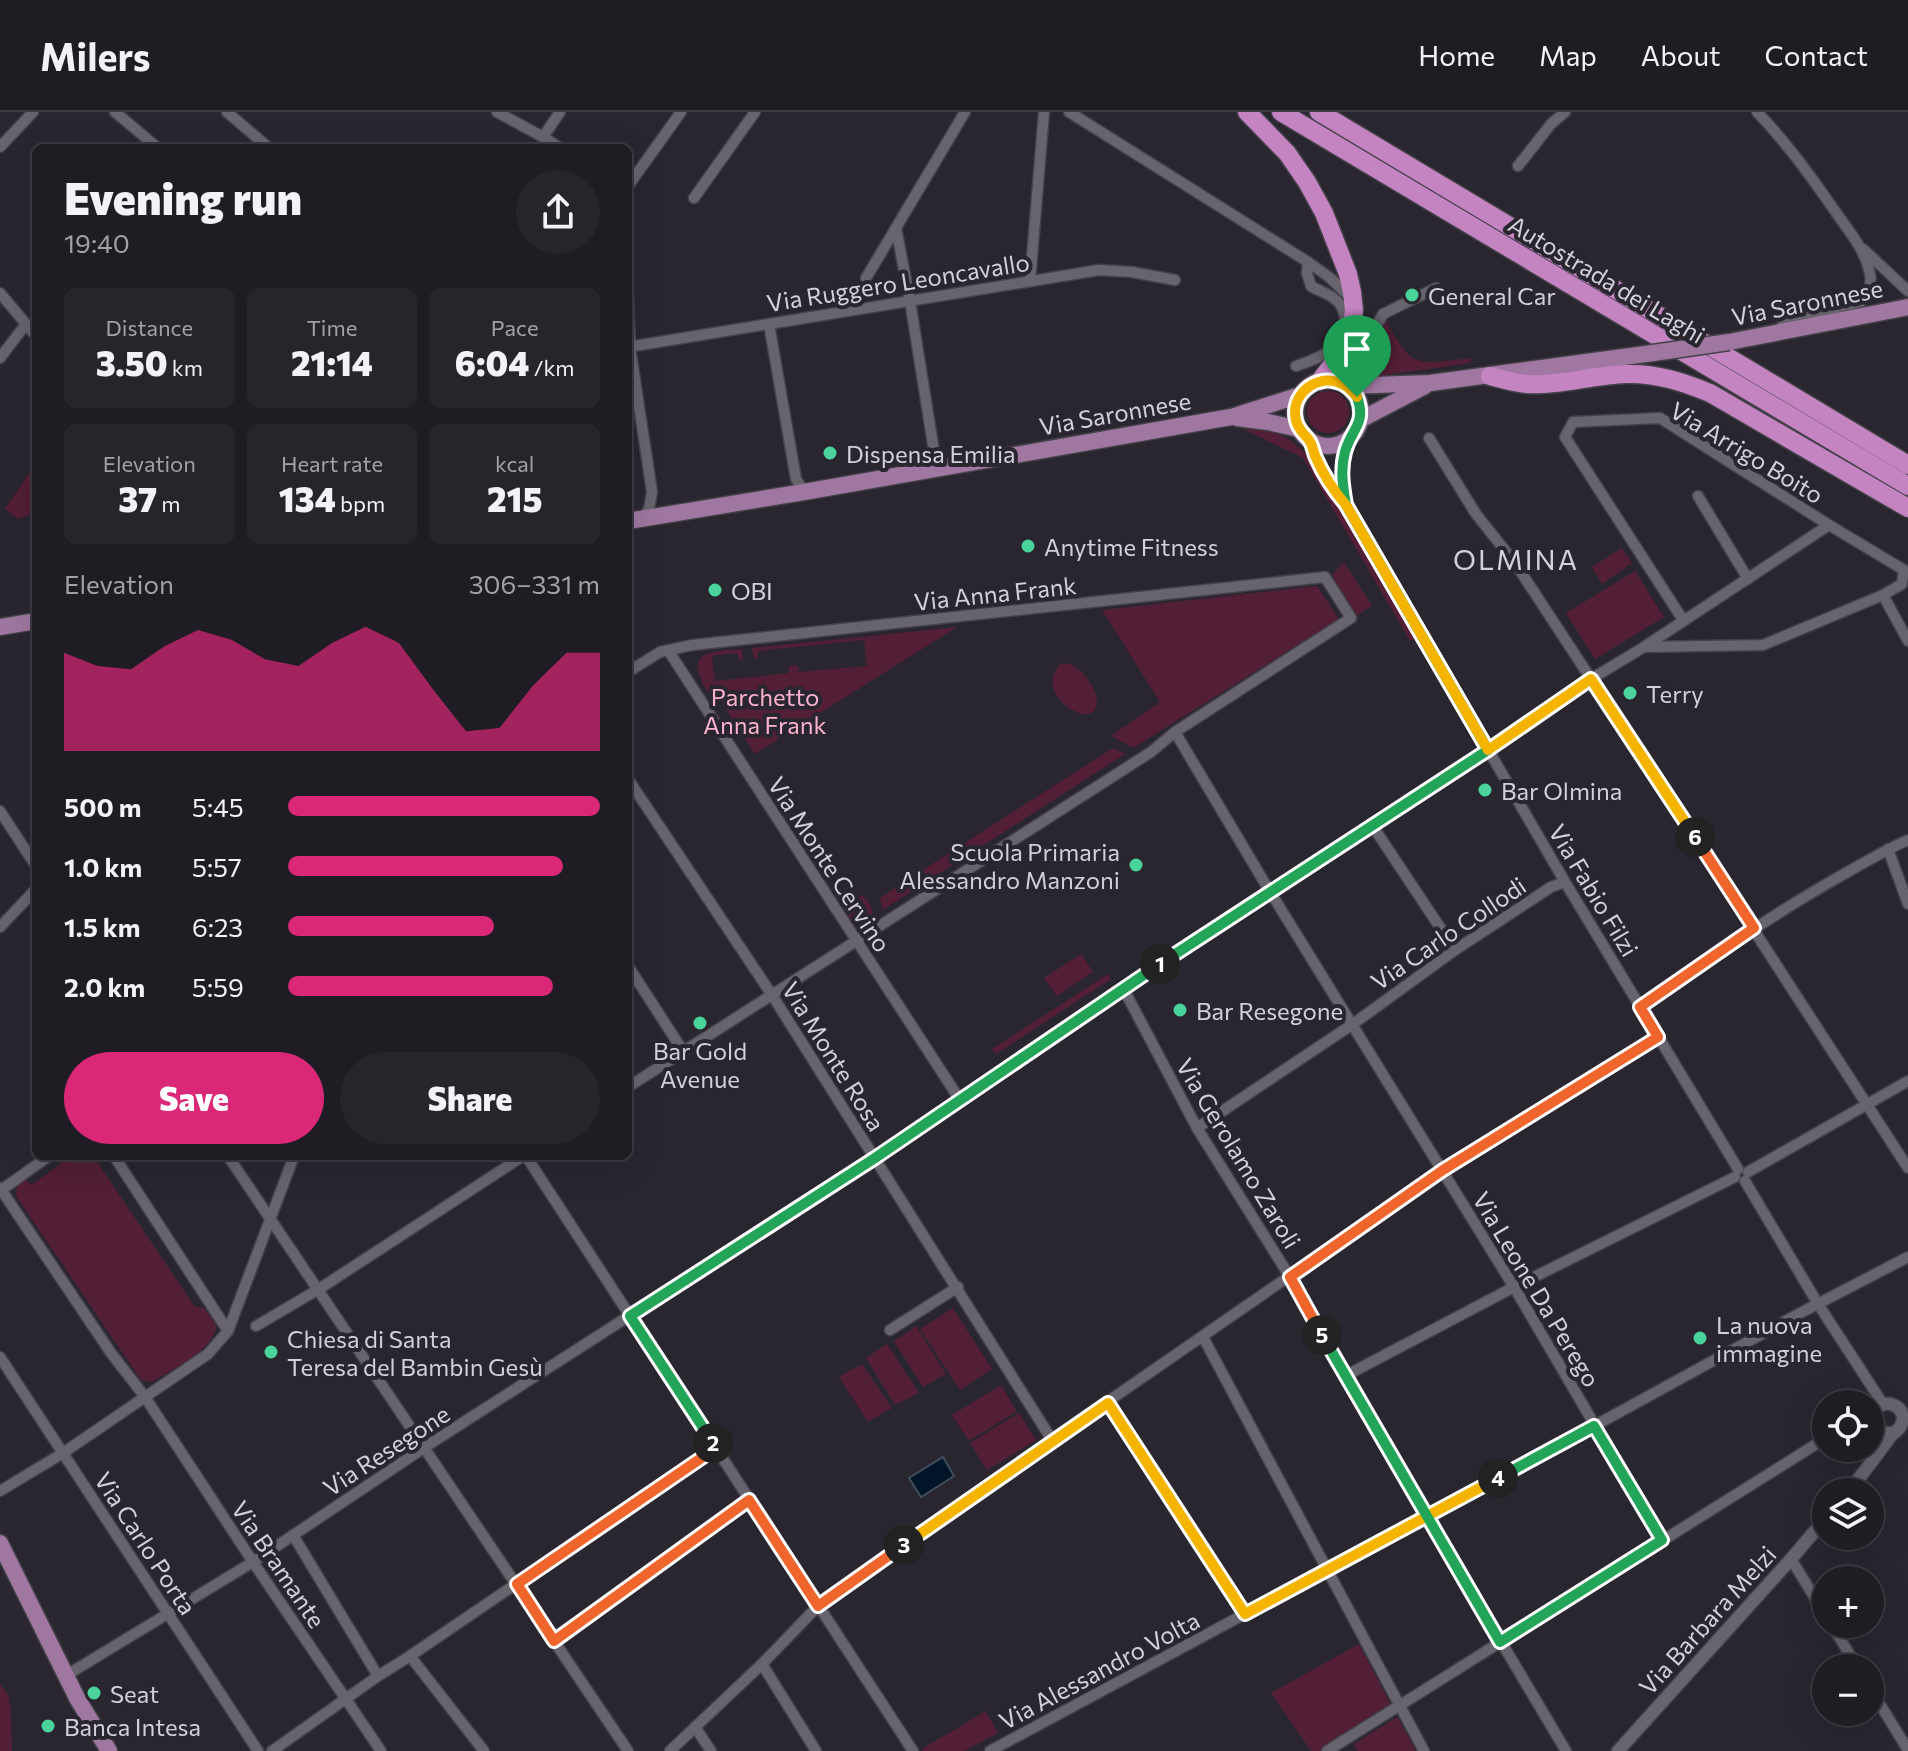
<!DOCTYPE html>
<html lang="en">
<head>
<meta charset="utf-8">
<style>
	:root { --surface:#1f1c24; --page:#27252c; --text:#f1f3f6; --muted:#a1a1a6; --line:#3c3a41; --accent:#db2777 }
	body { margin:0; font-family:Commissioner,sans-serif; background:var(--page); color:var(--text); height:100vh; display:flex; flex-direction:column; font-size:30px; white-space:nowrap }
	* { box-sizing:border-box; margin:0 }
	p { font-size:26px; color:var(--muted) }
	.icon { flex:none; width:44px; height:44px; fill:none; stroke:currentColor; stroke-width:2; stroke-linecap:round; stroke-linejoin:round }
	.map { position:relative; flex:1; overflow:hidden }
	.drawer { position:absolute; left:32px; top:32px; width:600px; height:1016px; display:flex; flex-direction:column; background:var(--surface); border-radius:12px; box-shadow:0 8px 32px #0002,0 0 0 2px var(--line) }
	.drawer>* { flex:none }
	.buttons { position:absolute; left:1812px; top:1278px; display:grid; gap:16px }
	.buttons a { display:grid; place-items:center; width:72px; height:72px; border-radius:50%; background:var(--surface); box-shadow:0 8px 32px #0002,0 0 0 2px var(--line); font-size:40px }
	.pin { position:absolute; display:grid; place-items:center; width:68px; height:68px; color:#fff; margin:-82px -34px; border-radius:50% 50% 50% 0; rotate:-45deg; box-shadow:0 0 8px #0007 }
	.pin .icon { rotate:45deg }
	.km { position:absolute; width:40px; height:40px; margin:-20px; border-radius:50%; background:#222; color:#fff; font-size:22px; line-height:40px; text-align:center }
	.round { display:grid; place-items:center; flex:none; width:84px; height:84px; border-radius:42px; background:var(--page) }
	.overview { display:flex; align-items:center; justify-content:space-between; height:136px; padding:0 32px }
	h1 { font-size:44px; font-weight:800; line-height:60px }
	.metrics { display:grid; grid-template-columns:repeat(3,1fr); gap:12px; height:136px; padding:8px 32px }
	.metrics div { display:grid; align-content:center; border-radius:12px; background:var(--page); text-align:center }
	.metrics b { font-size:34px; font-weight:800 }
	.metrics small { font-size:22px; font-weight:400 }
	.metrics p { font-size:22px }
	.chart { height:224px; padding:16px 32px }
	.chart p { display:flex; justify-content:space-between }
	.chart svg { width:100%; height:144px; margin-top:8px; fill:var(--accent); opacity:.7 }
	.button { display:flex; gap:16px; margin-top:auto; padding:16px 32px }
	.button a { flex:1; height:92px; border-radius:48px; background:var(--accent); color:#fff; font-size:32px; font-weight:800; line-height:92px; text-align:center }
	.button a+a { background:var(--page); color:var(--text) }
	ul { padding:0 32px; list-style:none; font-size:26px }
	li { display:grid; grid-template-columns:128px 96px 1fr; align-items:center; height:60px }
	li i { height:20px; border-radius:10px; background:var(--accent) }
	header { display:flex; align-items:center; gap:48px; box-sizing:border-box; height:112px; padding:0 40px; background:var(--surface); border-bottom:2px solid var(--line) }
	header strong { font-size:38px }
	nav { display:flex; gap:44px; margin-inline-start:auto; font-size:28px }
	.map>svg:first-child { display:block }
</style>
</head>
<body>
<header>
<strong>Milers</strong>
<nav><a>Home</a><a>Map</a><a>About</a><a>Contact</a></nav>
</header>
<div class="map">
<svg width="1908" height="1639" viewBox="0 0 1908 1639">
	<rect width="100%" height="100%" fill="#292630"/>
	<g fill="#531f36">
		<path d="M1385 207C1413 259 1416 252 1471 246V251L1371 265 1363 259 1361 251Z"/>
		<circle cx="1328" cy="300" r="21"/>
		<path d="M1258 314 1287 326 1308 343 1417 525 1410 529 1303 346 1245 318Z"/>
		<path d="M36 351V406L31 402 18 407 5 397Z"/>
		<path d="M1622 436 1632 451 1602 472 1592 455Z"/>
		<path d="M1344 450 1372 494 1356 504 1332 463Z"/>
		<path d="M1635 459 1664 505 1595 547 1566 501Z"/>
		<path d="M1317 474 1339 507 1133 636 1111 624 1160 590 1102 498Z"/>
		<path d="M957 515 755 642 714 579 708 581C683 539 706 540 742 537L743 548H739L737 541 712 544 715 569 788 561 789 554 798 553 799 560 867 554 864 528 758 539 757 546 754 547 752 536Z"/>
		<path d="M1061 552C1066 552 1069 551 1074 554 1084 559 1098 578 1097 590 1095 623 1030 581 1061 552Z"/>
		<path d="M1113 636 1125 642 970 742 963 732Z"/>
		<path d="M954 738 960 748 883 798 880 786Z"/>
		<path d="M844 783 850 791 862 783 870 792 874 805C866 810 860 816 851 813L836 790Z"/>
		<path d="M1081 842 1093 860 1057 884 1044 866Z"/>
		<path d="M1108 862 1111 867 996 942 992 937Z"/>
		<path d="M72 1044H101L96 1048 110 1069 195 1195 204 1196 217 1215C208 1242 175 1256 152 1270L141 1268 16 1084 17 1074 26 1067 31 1073Z"/>
		<path d="M953 1196 992 1257 960 1278 920 1217Z"/>
		<path d="M916 1214 946 1262 923 1275 894 1229Z"/>
		<path d="M887 1232 919 1281 895 1293 866 1246Z"/>
		<path d="M862 1252 892 1296 868 1310 839 1265Z"/>
		<path d="M1001 1273 1017 1299 969 1329 952 1303Z"/>
		<path d="M1019 1301 1036 1328 987 1358 970 1331Z"/>
		<path d="M1359 1532 1392 1595 1320 1639H1311L1271 1581Z"/>
		<path d="M0 1572 9 1584 11 1601 12 1639H0Z"/>
		<path d="M986 1599 998 1621 964 1639H923L922 1637Z"/>
		<path d="M1397 1605 1416 1639H1357L1354 1632Z"/>
	</g>
	<path fill="#001528" stroke="#3f4d5c" stroke-width="2" d="M943 1345 954 1364 921 1385 909 1366Z"/>
	<g fill="none" stroke-linecap="round" stroke-linejoin="round">
		<defs>
			<g id="minor">
				<path d="M115 0 158 36"/>
				<path d="M227 0 269 36"/>
				<path d="M497 0 543 25 560 36"/>
				<path d="M1069 0 1308 150 1329 165 1348 183 1349 187"/>
				<path d="M1757 0C1788 32 1812 66 1837 102 1850 120 1866 140 1870 162 1872 173 1868 181 1861 190L1809 202 1781 215"/>
				<path d="M543 25 560 0"/>
				<path d="M0 35 33 0"/>
				<path d="M1518 54 1551 12 1565 0"/>
				<path d="M628 74 681 0"/>
				<path d="M694 86 755 0"/>
				<path d="M896 116 910 189 934 339 929 358"/>
				<path d="M1863 137 1908 179"/>
				<path d="M866 166 965 0"/>
				<path d="M1030 169 1044 0"/>
				<path d="M0 181 36 224"/>
				<path d="M628 185 630 235 652 380 649 397 642 406"/>
				<path d="M769 212 796 367 804 380"/>
				<path d="M628 235 1099 158 1132 160 1175 168"/>
				<path d="M0 246 26 212"/>
				<path d="M1296 254C1318 247 1345 236 1345 209 1345 202 1343 196 1339 191 1332 182 1320 180 1311 174L1307 161 1308 150"/>
				<path d="M1343 272 1383 202 1436 176"/>
				<path d="M1429 326 1476 402 1515 451 1591 567 1908 1056"/>
				<path d="M1310 329C1318 351 1330 375 1346 393L1565 770 1738 1057"/>
				<path d="M1698 384 1748 467"/>
				<path d="M1346 391C1342 365 1341 350 1350 326"/>
				<path d="M1883 483 1908 529"/>
				<path d="M1646 535 1763 533 1883 483 1902 472 1904 458 1829 413 1660 306 1573 310 1565 325 1683 508"/>
				<path d="M668 538 960 988"/>
				<path d="M628 560 660 540 692 533 1325 465 1351 506 1175 620 1151 640 628 975"/>
				<path d="M1175 620 1266 773 1514 1175 1662 1428"/>
				<path d="M628 667 772 883 1052 1328"/>
				<path d="M0 699 36 754"/>
				<path d="M1372 713 1455 838"/>
				<path d="M1888 737 1908 792"/>
				<path d="M0 815 36 777"/>
				<path d="M628 854 683 939"/>
				<path d="M1123 876 1197 1016 1290 1165 1427 1405 1566 1639"/>
				<path d="M1640 895C1705 850 1768 805 1837 766 1860 753 1883 739 1908 728"/>
				<path d="M1197 1016 1353 912 1455 838 1551 775 1565 770"/>
				<path d="M114 1044 228 1219"/>
				<path d="M228 1044 628 1639"/>
				<path d="M526 1044 913 1639"/>
				<path d="M1748 1060 1908 969"/>
				<path d="M1745 1069 1818 1192 1883 1292"/>
				<path d="M0 1076 111 1241 145 1285 253 1450 381 1639"/>
				<path d="M0 1079 49 1044"/>
				<path d="M256 1214 319 1177 523 1044"/>
				<path d="M890 1218 958 1175"/>
				<path d="M1203 1225 1424 1639"/>
				<path d="M0 1245 258 1639"/>
				<path d="M1345 1264 1514 1175 1735 1065"/>
				<path d="M1108 1291 1245 1502"/>
				<path d="M0 1379 63 1341 208 1242 228 1219 294 1044"/>
				<path d="M293 1423 378 1564"/>
				<path d="M1791 1447 1826 1504"/>
				<path d="M1831 1512 1858 1556"/>
				<path d="M554 1529 749 1388"/>
				<path d="M410 1544 484 1639"/>
				<path d="M762 1552 816 1639"/>
				<path d="M65 1564 253 1450 425 1335 875 1046 1123 876 1488 638 1591 567 1644 535 1829 413"/>
				<path d="M1870 1576 1908 1638"/>
				<path d="M695 1615 711 1639"/>
				<path d="M272 1639 378 1564 410 1544 716 1336"/>
				<path d="M670 1639 762 1552 818 1494 1052 1328 1443 1058 1658 925"/>
				<path d="M990 1639 1594 1314 1804 1199 1908 1145"/>
				<path d="M1327 1639 1826 1326"/>
			</g>
			<g id="tertiary">
				<path d="M1848 1380C1863 1362 1876 1344 1890 1325 1894 1320 1900 1318 1902 1311 1904 1305 1902 1298 1897 1295 1893 1292 1890 1291 1885 1292 1865 1296 1870 1324 1893 1321"/>
				<path d="M1618 1639 1791 1447 1826 1406"/>
			</g>
			<g id="primary">
				<path d="M1729 230 1908 195"/>
				<circle cx="1328" cy="301" r="33"/>
				<path d="M1347 274 1430 271 1653 241"/>
				<path d="M1237 306 1268 310 1299 317"/>
				<path d="M1360 308 1425 274"/>
				<path d="M628 409 804 380 1231 305 1300 283"/>
				<path d="M0 515 36 509"/>
				<path d="M0 1431 77 1586 109 1639"/>
			</g>
			<g id="motorway">
				<path d="M1247 0 1287 41 1307 70 1324 101 1348 162 1352 180 1354 198 1351 222 1344 237 1320 269"/>
				<path d="M1281 0 1908 374"/>
				<path d="M1319 0 1908 353"/>
				<path d="M1490 264C1502 267 1514 271 1527 272 1559 274 1593 263 1626 262 1656 261 1683 270 1710 281L1908 396"/>
			</g>
		</defs>
		<use href="#minor" stroke="#444149" stroke-width="13"/>
		<use href="#tertiary" stroke="#444149" stroke-width="15"/>
		<use href="#primary" stroke="#444149" stroke-width="19"/>
		<use href="#motorway" stroke="#444149" stroke-width="21"/>
		<use href="#minor" stroke="#67646e" stroke-width="10"/>
		<use href="#tertiary" stroke="#67646e" stroke-width="12"/>
		<use href="#primary" stroke="#9f77a0" stroke-width="16"/>
		<use href="#motorway" stroke="#c484c2" stroke-width="18"/>
		<defs>
			<path id="primary-bridge" d="M1653 241 1729 230"/>
		</defs>
		<use href="#primary-bridge" stroke="#444149" stroke-width="19" stroke-linecap="butt"/>
		<use href="#primary-bridge" stroke="#9f77a0" stroke-width="16"/>
	</g>
	<g fill="none" stroke-linecap="round" stroke-linejoin="round">
		<defs>
			<path id="split-1" d="M1160 852 1488 638 1346 393C1343 375 1340 358 1345 340 1351 317 1367 312 1357 285"/>
			<path id="split-2" d="M713 1331 630 1204 875 1046 1160 852"/>
			<path id="split-3" d="M713 1331 716 1336 517 1472 554 1529 749 1388 818 1494 904 1433"/>
			<path id="split-4" d="M904 1433 1108 1291 1245 1502 1498 1366"/>
			<path id="split-5" d="M1322 1223 1500 1530 1662 1428 1594 1314 1498 1366"/>
			<path id="split-6" d="M1322 1223 1290 1165 1443 1058 1658 925 1640 895 1754 816 1695 725"/>
			<path id="split-7" d="M1357 285C1351 278 1346 272 1337 270 1314 263 1290 284 1296 308 1298 318 1304 321 1309 328 1313 333 1313 340 1316 346 1323 362 1334 379 1346 393L1488 638 1591 567 1695 725"/>
		</defs>
		<use href="#split-1" stroke="#fff" stroke-width="16"/>
		<use href="#split-2" stroke="#fff" stroke-width="16"/>
		<use href="#split-3" stroke="#fff" stroke-width="16"/>
		<use href="#split-4" stroke="#fff" stroke-width="16"/>
		<use href="#split-5" stroke="#fff" stroke-width="16"/>
		<use href="#split-6" stroke="#fff" stroke-width="16"/>
		<use href="#split-7" stroke="#fff" stroke-width="16"/>
		<use href="#split-1" stroke="#22a559" stroke-width="10"/>
		<use href="#split-2" stroke="#22a559" stroke-width="10"/>
		<use href="#split-3" stroke="#f0652b" stroke-width="10"/>
		<use href="#split-4" stroke="#f5b400" stroke-width="10"/>
		<use href="#split-5" stroke="#22a559" stroke-width="10"/>
		<use href="#split-6" stroke="#f0652b" stroke-width="10"/>
		<use href="#split-7" stroke="#f5b400" stroke-width="10"/>
	</g>
	<g fill="#4ad49c" stroke="#292630" stroke-width="3">
		<circle cx="1412" cy="183" r="8"/>
		<circle cx="830" cy="341" r="8"/>
		<circle cx="1028" cy="434" r="8"/>
		<circle cx="715" cy="478" r="8"/>
		<circle cx="1630" cy="581" r="8"/>
		<circle cx="1485" cy="678" r="8"/>
		<circle cx="1136" cy="753" r="8"/>
		<circle cx="1180" cy="898" r="8"/>
		<circle cx="700" cy="911" r="8"/>
		<circle cx="1700" cy="1226" r="8"/>
		<circle cx="271" cy="1240" r="8"/>
		<circle cx="94" cy="1581" r="8"/>
		<circle cx="48" cy="1614" r="8"/>
	</g>
	<g text-anchor="middle" dominant-baseline="central" stroke-width="8" stroke-linejoin="round" paint-order="stroke">
		<g font-size="24" fill="#d3d1d7" stroke="#292630">
			<text transform="translate(1607 167) rotate(31)">Autostrada dei Laghi</text>
			<text transform="translate(898 170) rotate(-9)">Via Ruggero Leoncavallo</text>
			<text transform="translate(1807 190) rotate(-11)">Via Saronnese</text>
			<text transform="translate(1115 301) rotate(-10)">Via Saronnese</text>
			<text transform="translate(1747 340) rotate(31)">Via Arrigo Boito</text>
			<text transform="translate(995 481) rotate(-6)">Via Anna Frank</text>
			<text transform="translate(830 752) rotate(57)">Via Monte Cervino</text>
			<text transform="translate(1594 778) rotate(59)">Via Fabio Filzi</text>
			<text transform="translate(1448 821) rotate(-34)">Via Carlo Collodi</text>
			<text transform="translate(834 944) rotate(58)">Via Monte Rosa</text>
			<text transform="translate(1239 1041) rotate(59)">Via Gerolamo Zaroli</text>
			<text transform="translate(1537 1177) rotate(59)">Via Leone Da Perego</text>
			<text transform="translate(386 1338) rotate(-33)">Via Resegone</text>
			<text transform="translate(146 1431) rotate(57)">Via Carlo Porta</text>
			<text transform="translate(279 1452) rotate(56)">Via Bramante</text>
			<text transform="translate(1707 1508) rotate(-48)">Via Barbara Melzi</text>
			<text transform="translate(1099 1558) rotate(-28)">Via Alessandro Volta</text>
		</g>
		<g font-size="24" fill="#d3d1d7" stroke="#292630" text-anchor="start">
			<text x="1428" y="183">General Car</text>
			<text x="846" y="341">Dispensa Emilia</text>
			<text x="1044" y="434">Anytime Fitness</text>
			<text x="731" y="478">OBI</text>
			<text x="1646" y="581">Terry</text>
			<text x="1501" y="678">Bar Olmina</text>
			<text x="1120" y="739" text-anchor="end">Scuola Primaria<tspan x="1120" dy="28">Alessandro Manzoni</tspan></text>
			<text x="1196" y="898">Bar Resegone</text>
			<text x="700" y="938" text-anchor="middle">Bar Gold<tspan x="700" dy="28">Avenue</tspan></text>
			<text x="1716" y="1212">La nuova<tspan x="1716" dy="28">immagine</tspan></text>
			<text x="287" y="1226">Chiesa di Santa<tspan x="287" dy="28">Teresa del Bambin Gesù</tspan></text>
			<text x="110" y="1581">Seat</text>
			<text x="64" y="1614">Banca Intesa</text>
		</g>
		<g font-size="24" fill="#fdb3cf" stroke="#292630">
			<text x="765" y="584">Parchetto<tspan x="765" dy="28">Anna Frank</tspan></text>
		</g>
		<g font-size="28" letter-spacing="2" fill="#d3d1d7" stroke="#292630">
			<text x="1516" y="447">OLMINA</text>
		</g>
	</g>
</svg>
<div class="buttons">
<a><svg class="icon" aria-label="locate" viewBox="0 0 24 24"><circle cx="12" cy="12" r="6"/><path d="M12 2v4M12 18v4M2 12h4M18 12h4"/></svg></a>
<a><svg class="icon" aria-label="layers" viewBox="0 0 24 24"><path d="M12 4l9 5-9 5-9-5zM3 14l9 5 9-5"/></svg></a>
<a>+</a>
<a>−</a>
</div>
<div class="pin" style="left:1357px;top:285px;background:#1e9e55"><svg class="icon" aria-label="arrive" viewBox="0 0 24 24"><path d="M6 21V4h12l-3 4 3 4H6"/></svg></div>
<b class="km" style="left:1160px;top:852px">1</b>
<b class="km" style="left:713px;top:1331px">2</b>
<b class="km" style="left:904px;top:1433px">3</b>
<b class="km" style="left:1498px;top:1366px">4</b>
<b class="km" style="left:1322px;top:1223px">5</b>
<b class="km" style="left:1695px;top:725px">6</b>
<section class="drawer">
<div class="overview"><div><h1>Evening run</h1><p>19:40</p></div><a class="round"><svg class="icon" aria-label="share" viewBox="0 0 24 24"><path d="M12 15V3M7 8l5-5 5 5M5 13v7h14v-7"/></svg></a></div>
<div class="metrics">
<div><p>Distance</p><b>3.50<small> km</small></b></div>
<div><p>Time</p><b>21:14</b></div>
<div><p>Pace</p><b>6:04<small> /km</small></b></div>
</div>
<div class="metrics">
<div><p>Elevation</p><b>37<small> m</small></b></div>
<div><p>Heart rate</p><b>134<small> bpm</small></b></div>
<div><p>kcal</p><b>215</b></div>
</div>
<div class="chart"><p><span>Elevation</span>306–331 m</p>
<svg viewBox="0 0 160 44" preserveAspectRatio="none"><path d="M0 44V14L10 18L20 19L30 12L40 7L50 10L60 16L70 18L80 11L90 6L100 11L110 25L120 38L130 37L140 24L150 14L160 14V44z"/></svg>
</div>
<ul>
<li><b>500 m</b>5:45<i style="width:100%"></i></li>
<li><b>1.0 km</b>5:57<i style="width:88%"></i></li>
<li><b>1.5 km</b>6:23<i style="width:66%"></i></li>
<li><b>2.0 km</b>5:59<i style="width:85%"></i></li>
</ul>
<div class="button"><a>Save</a><a>Share</a></div>
</section>
</div>
</body>
</html>
